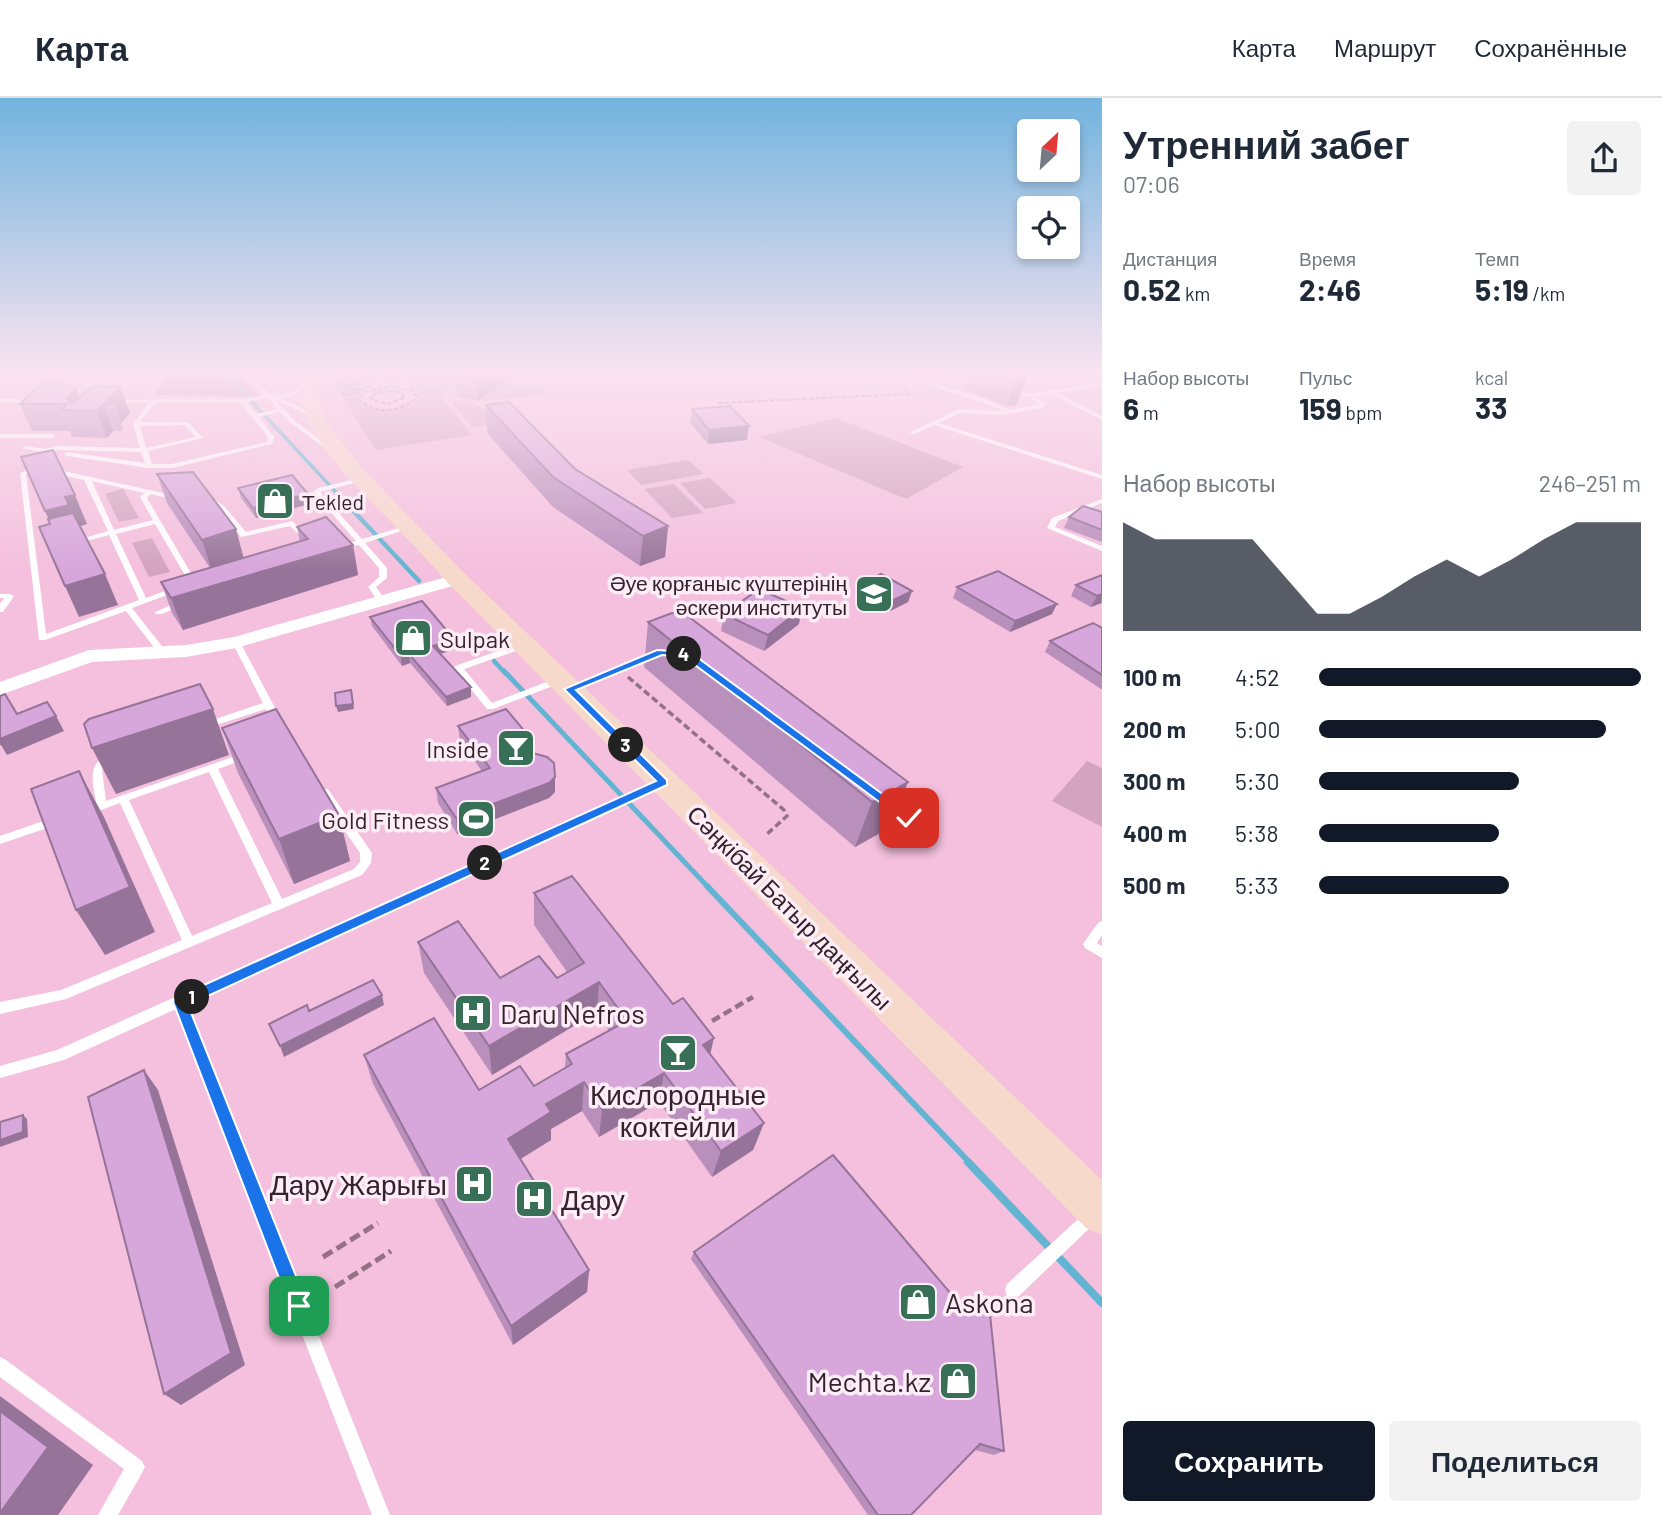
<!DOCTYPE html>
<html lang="ru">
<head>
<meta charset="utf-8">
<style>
	:root { --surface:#fff; --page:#f2f2f3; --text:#1f2937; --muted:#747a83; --line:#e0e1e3; --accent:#111827 }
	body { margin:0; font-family:Barlow,sans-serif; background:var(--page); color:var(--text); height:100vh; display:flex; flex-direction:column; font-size:26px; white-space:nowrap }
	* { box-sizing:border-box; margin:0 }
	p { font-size:23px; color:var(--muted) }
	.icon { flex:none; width:38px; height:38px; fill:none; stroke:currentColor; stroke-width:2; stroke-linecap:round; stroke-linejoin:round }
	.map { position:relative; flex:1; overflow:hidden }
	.details { display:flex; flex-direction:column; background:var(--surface); width:560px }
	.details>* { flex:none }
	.needle { width:46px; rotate:26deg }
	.fabs { position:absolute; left:1017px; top:21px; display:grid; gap:14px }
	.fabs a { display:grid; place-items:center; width:63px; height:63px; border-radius:7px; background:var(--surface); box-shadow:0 4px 10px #0003; font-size:35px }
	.pin { position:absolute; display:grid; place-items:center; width:60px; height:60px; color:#fff; margin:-30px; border-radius:14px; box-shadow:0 4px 10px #0006 }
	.km { position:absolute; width:35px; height:35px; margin:-18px; border-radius:50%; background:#222; color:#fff; font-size:19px; line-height:35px; text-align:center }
	.round { display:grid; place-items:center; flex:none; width:74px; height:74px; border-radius:7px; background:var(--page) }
	.overview { display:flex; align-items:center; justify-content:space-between; height:119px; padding:0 21px }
	h1 { font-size:38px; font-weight:700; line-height:52px }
	.stats { display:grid; grid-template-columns:repeat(3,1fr); gap:10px; height:119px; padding:7px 21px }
	.stats div { display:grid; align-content:center }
	.stats b { font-size:30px; font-weight:700 }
	.stats small { font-size:19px; font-weight:400 }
	.stats p { font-size:19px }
	.chart { height:196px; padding:14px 21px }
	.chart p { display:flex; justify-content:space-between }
	.chart svg { width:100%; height:126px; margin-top:7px; fill:var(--accent); opacity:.7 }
	.action { display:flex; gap:14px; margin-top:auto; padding:14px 21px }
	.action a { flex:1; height:80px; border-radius:7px; background:var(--accent); color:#fff; font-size:28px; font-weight:700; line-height:80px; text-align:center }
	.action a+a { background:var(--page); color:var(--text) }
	ul { padding:0 21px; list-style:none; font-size:23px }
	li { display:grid; grid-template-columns:112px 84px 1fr; align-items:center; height:52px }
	li i { height:18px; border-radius:9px; background:var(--accent) }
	header { display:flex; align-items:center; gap:42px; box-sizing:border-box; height:98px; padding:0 35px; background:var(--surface); border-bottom:2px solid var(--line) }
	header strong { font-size:33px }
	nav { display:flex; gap:38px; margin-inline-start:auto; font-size:24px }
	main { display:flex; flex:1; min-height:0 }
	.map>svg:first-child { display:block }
</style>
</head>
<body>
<header>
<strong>Карта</strong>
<nav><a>Карта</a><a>Маршрут</a><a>Сохранённые</a></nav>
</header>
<main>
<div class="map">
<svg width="1102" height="1417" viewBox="0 0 1102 1417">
	<rect width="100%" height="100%" fill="#f4c0dd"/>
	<g fill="#d3a4bf">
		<path d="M332 275H344L343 280C358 280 364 275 377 275L357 300 362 308C380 314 401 313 417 302L418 297 411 275H470L449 288 441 299 472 337 376 352 330 280Z"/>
		<path d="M505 284 550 289 540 298 478 303Z"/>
		<path d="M468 302 506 325 473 329 451 304Z"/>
		<path d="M836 320 963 369 906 401 759 339Z"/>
		<path d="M688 362 704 376 641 387 627 372Z"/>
		<path d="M710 380 737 405 705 411 680 385Z"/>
		<path d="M674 386 703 415 672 420 644 391Z"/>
		<path d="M123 391 139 420 119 424 105 396Z"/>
		<path d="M152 440 170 474 149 479 132 445Z"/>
		<path d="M1087 663 1102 670V729L1052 703Z"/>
	</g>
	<path fill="#bf80a5" d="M171 275H237L260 298 154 297Z"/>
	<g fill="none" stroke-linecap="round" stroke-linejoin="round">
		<path stroke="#62b4d2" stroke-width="3.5" d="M225 275 348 407"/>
		<g stroke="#62b4d2" stroke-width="4.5">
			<path d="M346 405 419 483"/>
			<path d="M494 563 505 575"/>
		</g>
		<path stroke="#62b4d2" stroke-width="5" d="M504 573 709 790"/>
		<path stroke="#62b4d2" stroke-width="6" d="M707 788 970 1065"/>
		<path stroke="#62b4d2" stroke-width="8" d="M968 1064 1102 1205"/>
		<g stroke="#957185" stroke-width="2" stroke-dasharray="4.5 2" stroke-linecap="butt">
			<path d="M272 275 271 278 292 277"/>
			<path d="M345 275 344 279 363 277 362 275"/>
			<path d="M409 275 414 293"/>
			<path d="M396 276 401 280 391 283 383 280Z"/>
			<path d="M343 283H356L358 286 343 288Z"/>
			<path d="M356 283 373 282"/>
			<path d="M390 288 412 293 417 299C401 314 376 317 359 302L365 294Z"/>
			<path d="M367 290 379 275"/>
			<path d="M356 291 358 295 342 297 344 292 366 290"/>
			<path d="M389 293 399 294 405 299 388 306 371 301 374 296Z"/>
			<path d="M718 305 910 296 890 275"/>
		</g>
		<path stroke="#957185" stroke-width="3.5" stroke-dasharray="7 3.5" stroke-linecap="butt" d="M628 579 784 712 787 718 767 736"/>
		<path stroke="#957185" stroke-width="4.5" stroke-dasharray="9 4.5" stroke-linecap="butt" d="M712 923 753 899"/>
		<g stroke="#957185" stroke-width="5" stroke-dasharray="11 5" stroke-linecap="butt">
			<path d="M323 1159 378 1125"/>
			<path d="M335 1189 391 1153"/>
		</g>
		<g fill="#fff" fill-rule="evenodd">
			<path d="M244 275H250L270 296C288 296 292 296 304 283H308V285C300 295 293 300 280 300L319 318V320H315L275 302 295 323 337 354V356H333L291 325 280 314 259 319 274 339 272 346 172 370H149L67 358 64 356 67 354 145 365 141 354 58 352 54 353V355L52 356 22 350 25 348 45 351 58 348 140 350 133 326 149 305H112L109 303 110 302 243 301 265 297ZM267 300 278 311 256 316 247 304ZM155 305H241L268 339 267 344 172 366H152L148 353 203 340 188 324H140ZM184 327 196 339 146 350 140 328Z"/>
			<path d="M912 275H918L938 286 987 302 1010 312 1039 306 1029 299 1007 293V291L1031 296 1102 284V288L1058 295 1102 318V322L1051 296 1036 299 1045 306 1043 310 1001 317 960 315 939 325 1102 377V381L934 327 915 336H911V334L959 311 1003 313C974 298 938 296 912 275Z"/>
			<path d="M0 301H36L39 303 36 305H0Z"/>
			<path d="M0 336H52L55 338 52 340H0Z"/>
			<path d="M41 368 172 397 197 395 209 398 224 408 246 434 292 423 314 443 132 510 165 552V556H159L126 513 45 542H39L20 375ZM41 372 84 382 108 433 71 444 75 446 109 437 139 502 46 536 26 376ZM92 383 144 395 140 399 153 422 114 432ZM151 396 172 401 186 399 204 400 219 411 241 439 290 428 305 442 195 482 147 400ZM155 426 189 484 146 500 116 436Z"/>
			<path d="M360 380 362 381V383L320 394 362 441 409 427 413 429 365 445 387 470V480L376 489 386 503 382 505H379L368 489 379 479V470L359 447 339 452V448L356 443 313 394 318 390Z"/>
			<path d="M1102 401V405L1058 423 1055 429 1102 448V453L1047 430 1052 420Z"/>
			<path d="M0 496H10L14 498 3 514H0V506L4 500H0Z"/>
			<path d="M180 503H183L187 505 162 516H156L155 514Z"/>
			<path d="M236 541 240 544 283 625 281 627H275L266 611 204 631 199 628 201 626 263 605 232 544Z"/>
			<path d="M524 544 528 547 527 549 464 571 492 605 557 580H563L565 582 563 584 493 611H487L454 570 455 568Z"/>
			<path d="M658 553 661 554V558L572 593 569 594 564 591 566 589Z"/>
			<path d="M247 654 252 657 251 659 218 671 282 801 354 771 360 764V755L320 697 319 694 320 691H328L372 755 371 765 362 777 66 901 0 916V904L61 892 182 842 120 705 87 717 82 713 83 710 96 706C93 682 85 665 112 655L117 658 106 666 102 672 106 703ZM209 674 272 805 192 838 129 702Z"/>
			<path d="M663 680 667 681 668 684 667 687 187 906 390 1417H372L176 911 64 962 0 980V968L57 952Z"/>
			<path d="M887 700 913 717 914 720 913 723H905L883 707 882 704 883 701Z"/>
			<path d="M58 718 62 719 63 722 62 725 0 746V738Z"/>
			<path d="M1102 823V837L1097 845 1102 848V860L1085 850 1083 846 1098 825Z"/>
			<path d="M1092 1110 1097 1113 1100 1118 1097 1123 1019 1198 1013 1200 1007 1198 1005 1192 1007 1186 1087 1113Z"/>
			<path d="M0 1259 6 1262 142 1363 145 1369 142 1375 118 1417H98L124 1371 0 1279Z"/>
		</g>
		<path fill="#fff" fill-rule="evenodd" d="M457 476 466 481 463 485 236 550 186 559 92 564 0 597V584L89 552 186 547 234 539Z"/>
		<path fill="#f7d9cb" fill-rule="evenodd" d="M301 275H317L316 294 322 315 334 335 367 375 465 476 1102 1082V1137L1086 1130 449 486C433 469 418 451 401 434 362 392 293 337 301 275Z"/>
	</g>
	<g fill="#b98fbc">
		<path d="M0 275H155L153 278H0Z"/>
		<path d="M455 275H505V284L478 303 457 299Z"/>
		<path d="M575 275H639V279L576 280Z"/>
		<path d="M969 275H1015L1026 281 1016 307 1007 308 963 291Z"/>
		<path d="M120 289 130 315 121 325 123 333H113L107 340 72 339 70 333H32L20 306 76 291 80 300Z"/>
		<path d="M486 307 575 371 668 428 665 459 640 468 553 409 487 335Z"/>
		<path d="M692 311 747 342 708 346 690 325Z"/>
		<path d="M157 376 244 460 300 444 297 429 353 447 358 477 183 532 172 515 161 484 210 470 167 405Z"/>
		<path d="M238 390 310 406 256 420 241 400Z"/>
		<path d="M1102 414V444L1064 430 1069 419Z"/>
		<path d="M1102 477V505L1091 509 1071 498 1076 487Z"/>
		<path d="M863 485 912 493 908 504 890 513 860 495Z"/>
		<path d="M957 489 1052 516 1010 534 953 500Z"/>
		<path d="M724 516 799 526 764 553 721 533Z"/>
		<path d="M370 519 455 551 440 556 471 589V599L447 608 410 565 402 568 372 528Z"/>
		<path d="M648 524 908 684 889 730 855 749 644 569Z"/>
		<path d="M1102 530V591H1101L1045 554 1050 543Z"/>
		<path d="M458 628 527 651 524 653 555 694 549 700 457 736 438 705 436 690 482 673 460 643Z"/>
		<path d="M222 630 339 717 350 763 294 786 238 675Z"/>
		<path d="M534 795 710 956 764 1025 753 1052 712 1079 659 1004 599 1039 582 1013 551 1031V1042L521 1061 589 1172 587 1194 513 1247 373 986 364 957 479 992 534 988 565 970 566 956 609 933 597 914 492 977 424 875 418 844 500 880H557L567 874 534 827Z"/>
		<path d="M694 1154 963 1210 1004 1353 994 1357 975 1352 911 1417H868L691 1161Z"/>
	</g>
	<g fill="#967499">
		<path d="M480 275H505V284L478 303 477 277Z"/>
		<path d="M1016 281H1026L1016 307 1007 308Z"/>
		<path d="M120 289 130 315 121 325 114 306 106 303Z"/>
		<path d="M76 291 84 313 71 312 67 301Z"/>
		<path d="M103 306 113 333 107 340 97 313Z"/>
		<path d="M749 328 747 342 708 346 709 332Z"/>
		<path d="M308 396 310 406 256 420 253 410Z"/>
		<path d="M75 397 87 426 78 429 58 443 45 413 65 399Z"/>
		<path d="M668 428 665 459 640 468 643 438Z"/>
		<path d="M236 431 244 461 212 473 202 442Z"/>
		<path d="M353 447 358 477 183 532 171 500Z"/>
		<path d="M105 476 118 507 79 519 65 488Z"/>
		<path d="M912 493 908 504 890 513 894 502Z"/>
		<path d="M1102 496 1101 505 1091 509 1097 498Z"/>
		<path d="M1057 506 1052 516 1010 534 1015 523Z"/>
		<path d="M802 510 799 526 764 553 768 537Z"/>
		<path d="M454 541 455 551 434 558 433 548Z"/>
		<path d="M409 556 410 565 402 568 401 558Z"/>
		<path d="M471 589V599L447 608 446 599Z"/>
		<path d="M352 598 354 611 338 614 336 608Z"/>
		<path d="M213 611 229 657 116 696 92 650Z"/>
		<path d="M56 618 64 633 7 657 1 647H0V641Z"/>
		<path d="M527 636V651L502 661 501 646Z"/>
		<path d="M79 673 104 719 155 834 105 857 76 812Z"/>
		<path d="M555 679V694L549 700 457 736 456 720Z"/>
		<path d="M908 684 889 730 855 749 872 704Z"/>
		<path d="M339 717 350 763 294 786 279 741Z"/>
		<path d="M599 884 597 914 492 977 489 948Z"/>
		<path d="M382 897 384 907 284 959 280 948Z"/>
		<path d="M714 940 707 970 703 947Z"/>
		<path d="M144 972 158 992 245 1267 181 1307 164 1296Z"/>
		<path d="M664 975 659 1004 599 1039 602 1011Z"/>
		<path d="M584 984 582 1013 551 1031V1042L510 1067 508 1041 546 1006Z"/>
		<path d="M23 1017 27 1021 28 1039 0 1049V1042Z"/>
		<path d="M764 1025 753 1052 712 1079 721 1053Z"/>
		<path d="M589 1172 587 1194 513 1247 511 1228Z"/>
		<path d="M0 1298 93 1367 58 1417H0Z"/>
	</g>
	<g fill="#d7a6db" stroke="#967499" stroke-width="2">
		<path d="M466 275H480L477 277Z"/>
		<path d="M998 275H1015L1026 281H1016Z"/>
		<path d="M43 284H61L76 291 67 301 72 306 93 288 120 289 106 303 114 306H103L97 313 61 312 67 306H20Z"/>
		<path d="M509 304 575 371 668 428 643 438 553 379 486 307Z"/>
		<path d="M730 308 749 328 709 332 692 311Z"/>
		<path d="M53 352 75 397 65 399 69 407 45 413 21 359Z"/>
		<path d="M193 374 236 431 202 442 157 376Z"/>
		<path d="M292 377 308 396 253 410 238 390Z"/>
		<path d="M1083 408 1102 414V432L1069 419Z"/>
		<path d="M73 415 105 476 65 488 39 429 50 426 48 421Z"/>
		<path d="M326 419 353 447 171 500 161 484 308 441 297 429Z"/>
		<path d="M998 473 1057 506 1015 523 957 489Z"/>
		<path d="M881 476 912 493 894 502 863 485Z"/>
		<path d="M1102 477V496L1097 498 1076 487Z"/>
		<path d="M759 491 802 510 768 537 724 516Z"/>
		<path d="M422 503 454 541 433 548 471 589 446 599 409 556 401 558 370 519Z"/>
		<path d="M672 515 685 516 908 684 872 704 648 524Z"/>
		<path d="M1093 525 1102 530V577L1050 543Z"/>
		<path d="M200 586 213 611 92 650 84 626 89 621Z"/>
		<path d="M351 592 353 606 336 608 335 595Z"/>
		<path d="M5 596 17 616 47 604 56 618 0 641V598Z"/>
		<path d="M276 611 339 717 279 741 222 630Z"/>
		<path d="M506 611 527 636 501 646 547 659 554 665 555 679 549 685 456 720 436 690 490 670 458 628Z"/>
		<path d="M79 673 130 789 76 812 31 691Z"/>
		<path d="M572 778 673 906 683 900 714 940 703 947 764 1025 721 1053 664 975 602 1011 584 984 546 1006 551 1014 508 1041 589 1172 511 1228 364 957 434 920 479 992 520 968 534 988 572 966 566 956 627 923 599 884 489 948 418 844 458 823 500 880 539 858 557 880 584 865 534 795Z"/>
		<path d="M373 882 382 897 280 948 269 926 307 907 309 913Z"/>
		<path d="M144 972 231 1255 164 1296 88 999Z"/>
		<path d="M23 1017V1034L0 1042V1024Z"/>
		<path d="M833 1057 963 1210 990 1216 1004 1353 980 1346 911 1417H878L694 1154Z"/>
		<path d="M0 1313 48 1349 0 1415Z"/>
	</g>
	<linearGradient id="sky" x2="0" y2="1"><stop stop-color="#72b4df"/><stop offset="0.58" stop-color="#fae3f0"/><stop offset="1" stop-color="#fae3f0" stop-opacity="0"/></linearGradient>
	<rect width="1102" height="473" fill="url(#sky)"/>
	<path fill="#1a73e8" stroke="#fff" stroke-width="2" d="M657 552 690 554 915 720 909 724 905 723 684 559 662 557 576 592 667 682V687L188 907 308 1208 305 1214 299 1217 292 1214 173 904 175 900 656 683 564 591Z"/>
	<defs>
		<symbol id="shop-square" viewBox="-11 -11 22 22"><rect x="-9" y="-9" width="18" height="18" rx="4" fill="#377057" stroke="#fdedf6"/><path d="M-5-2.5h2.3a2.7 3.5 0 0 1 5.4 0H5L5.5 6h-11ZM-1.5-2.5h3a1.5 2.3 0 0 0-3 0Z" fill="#fff"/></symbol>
		<symbol id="university-square" viewBox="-11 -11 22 22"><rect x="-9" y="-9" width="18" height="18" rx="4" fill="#377057" stroke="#fdedf6"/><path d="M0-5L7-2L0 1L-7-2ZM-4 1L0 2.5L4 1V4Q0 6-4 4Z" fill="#fff"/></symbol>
		<symbol id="bar-square" viewBox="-11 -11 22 22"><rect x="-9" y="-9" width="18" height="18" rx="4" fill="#377057" stroke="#fdedf6"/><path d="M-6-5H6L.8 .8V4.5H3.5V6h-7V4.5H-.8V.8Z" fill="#fff"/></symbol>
		<symbol id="stadium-square" viewBox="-11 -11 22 22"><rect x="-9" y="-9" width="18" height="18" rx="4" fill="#377057" stroke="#fdedf6"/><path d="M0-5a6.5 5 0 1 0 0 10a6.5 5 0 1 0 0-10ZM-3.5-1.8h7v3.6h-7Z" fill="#fff"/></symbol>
		<symbol id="hospital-square" viewBox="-11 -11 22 22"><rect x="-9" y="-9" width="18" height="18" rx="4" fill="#377057" stroke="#fdedf6"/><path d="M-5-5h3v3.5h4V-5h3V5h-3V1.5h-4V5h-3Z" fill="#fff"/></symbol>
	</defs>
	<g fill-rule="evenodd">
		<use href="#shop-square" x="253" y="381" width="44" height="44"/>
		<use href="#university-square" x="852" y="474" width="44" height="44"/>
		<use href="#shop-square" x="391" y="518" width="44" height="44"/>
		<use href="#bar-square" x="494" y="628" width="44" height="44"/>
		<use href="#stadium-square" x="454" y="699" width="44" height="44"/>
		<use href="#hospital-square" x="451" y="893" width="44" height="44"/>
		<use href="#bar-square" x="656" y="933" width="44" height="44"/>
		<use href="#hospital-square" x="452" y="1064" width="44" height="44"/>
		<use href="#hospital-square" x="512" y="1079" width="44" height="44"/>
		<use href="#shop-square" x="896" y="1182" width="44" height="44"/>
		<use href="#shop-square" x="936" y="1261" width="44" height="44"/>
	</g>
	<g text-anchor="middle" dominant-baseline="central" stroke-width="7" stroke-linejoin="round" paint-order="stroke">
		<g font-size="21" fill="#35222d" stroke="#fdedf6" text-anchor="start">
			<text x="302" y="403">Тekled</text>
			<text x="847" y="484" text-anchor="end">Әуе қорғаныс күштерінің<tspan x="847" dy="24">әскери институты</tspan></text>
		</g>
		<g font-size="24" fill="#35222d" stroke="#fdedf6" text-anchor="end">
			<text x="440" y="540" text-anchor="start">Sulpak</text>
			<text x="489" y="650">Inside</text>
			<text x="449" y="721">Gold Fitness</text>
		</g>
		<g font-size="24" fill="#35222d" stroke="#fdedf6">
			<text transform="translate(790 809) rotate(45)">Сәңкібай Батыр даңғылы</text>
		</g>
		<g font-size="28" fill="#35222d" stroke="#fdedf6" text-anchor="start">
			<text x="500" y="915">Daru Nefros</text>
			<text x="678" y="996" text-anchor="middle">Кислородные<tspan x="678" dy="32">коктейли</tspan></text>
			<text x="447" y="1086" text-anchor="end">Дару Жарығы</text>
			<text x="561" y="1101">Дару</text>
			<text x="945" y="1204">Askona</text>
			<text x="931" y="1283" text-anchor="end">Mechta.kz</text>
		</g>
	</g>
</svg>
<div class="fabs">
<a><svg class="needle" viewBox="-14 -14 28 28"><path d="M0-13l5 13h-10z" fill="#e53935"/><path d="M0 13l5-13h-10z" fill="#747a83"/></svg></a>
<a><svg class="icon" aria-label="locate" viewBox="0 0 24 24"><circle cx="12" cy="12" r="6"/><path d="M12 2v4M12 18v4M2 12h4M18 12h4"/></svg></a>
</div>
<div class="pin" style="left:299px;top:1208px;background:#1e9e55"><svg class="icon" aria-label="arrive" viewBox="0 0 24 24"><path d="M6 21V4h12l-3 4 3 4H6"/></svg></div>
<div class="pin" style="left:909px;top:720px;background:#d93025"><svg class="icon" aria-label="check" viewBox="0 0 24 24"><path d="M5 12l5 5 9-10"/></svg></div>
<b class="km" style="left:192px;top:899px">1</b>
<b class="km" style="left:485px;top:765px">2</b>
<b class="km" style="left:626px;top:647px">3</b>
<b class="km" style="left:684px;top:556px">4</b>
</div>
<section class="details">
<div class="overview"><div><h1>Утренний забег</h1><p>07:06</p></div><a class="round"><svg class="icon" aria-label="share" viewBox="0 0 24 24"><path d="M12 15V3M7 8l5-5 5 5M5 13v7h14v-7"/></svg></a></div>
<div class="stats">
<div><p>Дистанция</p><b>0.52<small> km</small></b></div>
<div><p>Время</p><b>2:46</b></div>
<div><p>Темп</p><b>5:19<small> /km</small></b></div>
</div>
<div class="stats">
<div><p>Набор высоты</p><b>6<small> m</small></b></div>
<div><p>Пульс</p><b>159<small> bpm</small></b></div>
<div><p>kcal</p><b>33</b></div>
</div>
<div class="chart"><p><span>Набор высоты</span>246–251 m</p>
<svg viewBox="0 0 160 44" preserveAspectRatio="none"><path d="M0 44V6L10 12L20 12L30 12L40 12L50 25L60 38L70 38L80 32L90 25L100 19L110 25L120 19L130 12L140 6L150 6L160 6V44z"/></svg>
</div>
<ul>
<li><b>100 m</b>4:52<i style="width:100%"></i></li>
<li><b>200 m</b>5:00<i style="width:89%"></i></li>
<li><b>300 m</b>5:30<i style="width:62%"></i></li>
<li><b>400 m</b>5:38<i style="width:56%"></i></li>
<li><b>500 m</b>5:33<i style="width:59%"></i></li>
</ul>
<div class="action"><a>Сохранить</a><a>Поделиться</a></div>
</section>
</main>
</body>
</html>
